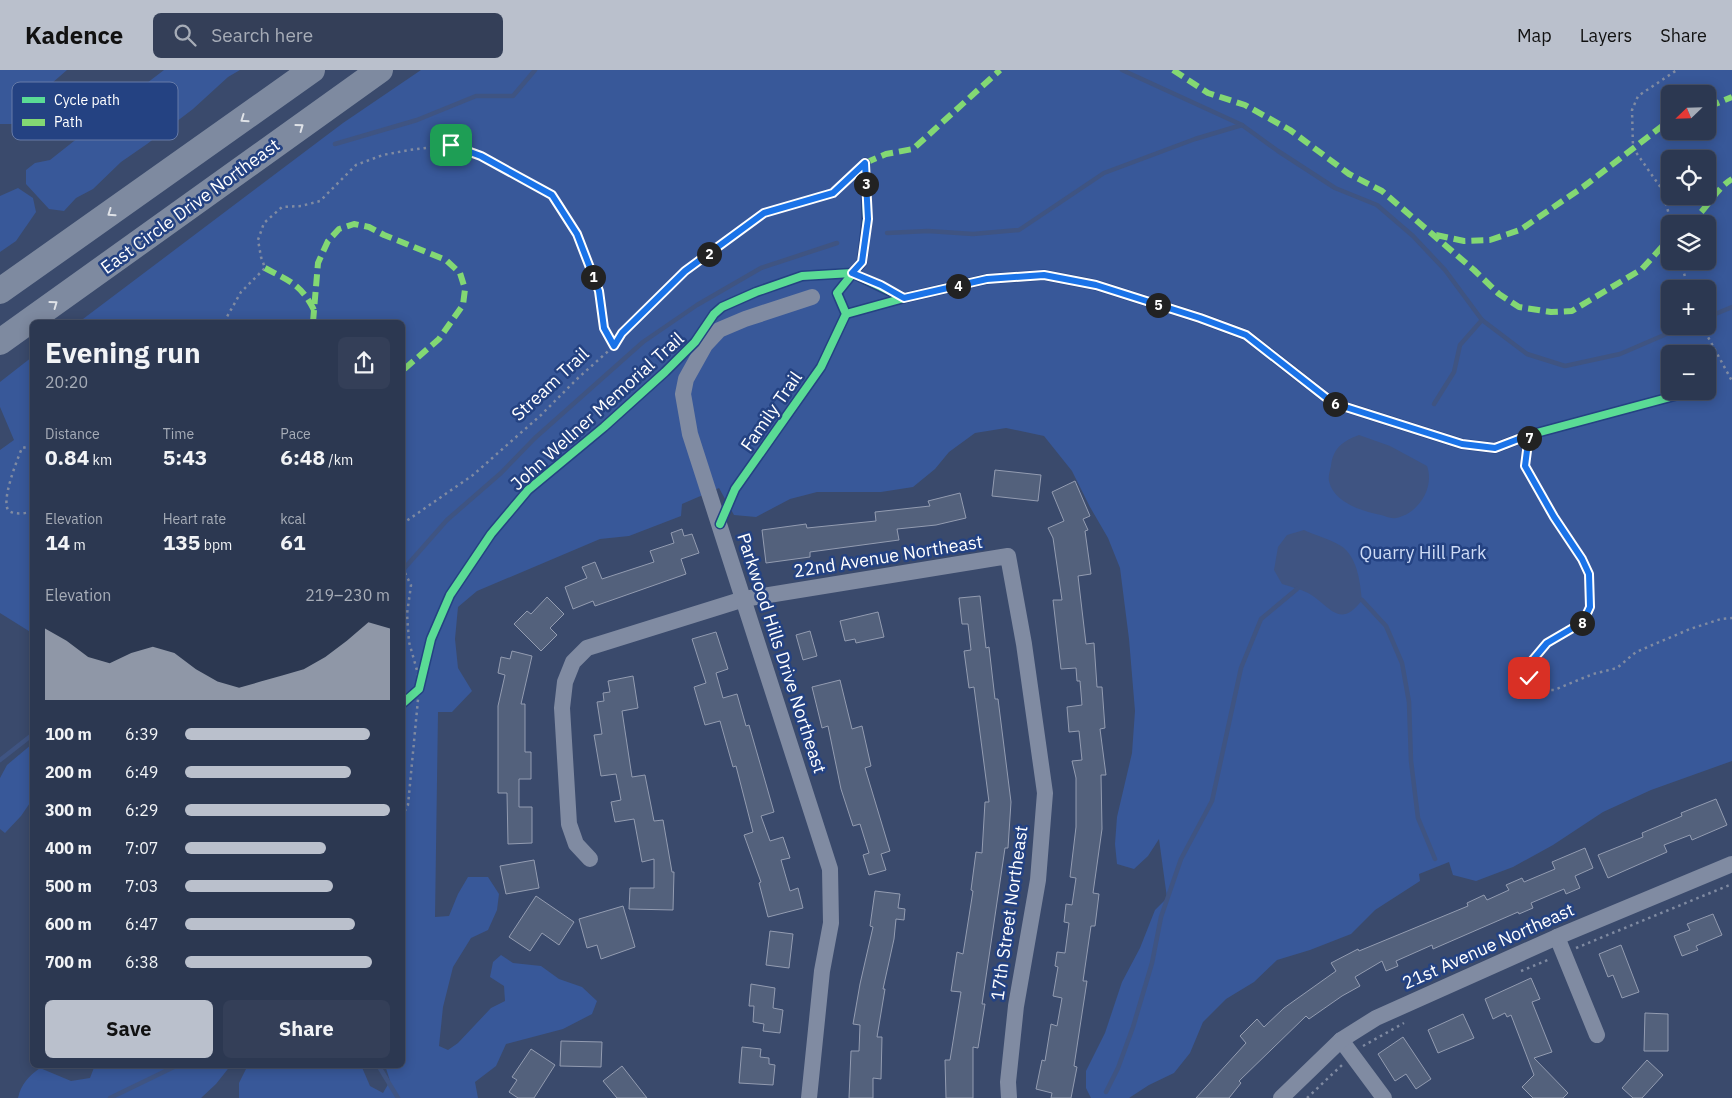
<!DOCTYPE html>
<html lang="en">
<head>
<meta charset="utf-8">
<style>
	:root { --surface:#2c3851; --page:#343f58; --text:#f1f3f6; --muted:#a6acb7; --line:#485268; --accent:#bac0cc }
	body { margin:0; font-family:"IBM Plex Sans",sans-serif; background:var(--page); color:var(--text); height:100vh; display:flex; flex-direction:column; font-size:19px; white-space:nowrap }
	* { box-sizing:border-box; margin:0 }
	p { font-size:16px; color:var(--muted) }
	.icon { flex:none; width:28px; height:28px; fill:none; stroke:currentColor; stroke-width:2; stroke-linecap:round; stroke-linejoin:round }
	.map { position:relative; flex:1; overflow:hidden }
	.details { position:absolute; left:30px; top:250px; width:375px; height:748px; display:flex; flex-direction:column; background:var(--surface); border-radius:8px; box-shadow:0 2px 12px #0003,0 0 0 1px var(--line) }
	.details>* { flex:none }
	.needle { width:32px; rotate:247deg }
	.buttons { position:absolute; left:1661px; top:15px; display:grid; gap:10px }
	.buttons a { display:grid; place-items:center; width:55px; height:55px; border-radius:8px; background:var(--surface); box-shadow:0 2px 12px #0003,0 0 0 1px var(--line); font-size:25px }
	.pin { position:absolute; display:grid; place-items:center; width:42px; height:42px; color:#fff; margin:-21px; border-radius:10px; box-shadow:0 2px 8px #0006 }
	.km { position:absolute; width:25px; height:25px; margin:-12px; border-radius:50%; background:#222; color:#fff; font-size:14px; line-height:25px; text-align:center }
	.round { display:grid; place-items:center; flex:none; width:52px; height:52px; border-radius:8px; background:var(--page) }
	.summary { display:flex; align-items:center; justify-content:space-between; height:85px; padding:0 15px }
	h1 { font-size:28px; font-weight:700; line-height:38px }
	.stats { display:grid; grid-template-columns:repeat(3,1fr); gap:8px; height:85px; padding:5px 15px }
	.stats div { display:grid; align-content:center }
	.stats b { font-size:21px; font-weight:700 }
	.stats small { font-size:14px; font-weight:400 }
	.stats p { font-size:14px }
	.chart { height:140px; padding:10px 15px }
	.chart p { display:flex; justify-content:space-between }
	.chart svg { width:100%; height:90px; margin-top:5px; fill:var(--accent); opacity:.7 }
	.cta { display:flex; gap:10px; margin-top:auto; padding:10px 15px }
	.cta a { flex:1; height:58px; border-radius:8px; background:var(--accent); color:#111; font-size:20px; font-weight:700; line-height:58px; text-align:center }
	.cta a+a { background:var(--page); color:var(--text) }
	ul { padding:0 15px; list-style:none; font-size:16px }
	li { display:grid; grid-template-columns:80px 60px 1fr; align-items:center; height:38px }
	li i { height:12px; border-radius:6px; background:var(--accent) }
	header { display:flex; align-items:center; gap:30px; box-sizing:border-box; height:70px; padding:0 25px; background:var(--accent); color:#111 }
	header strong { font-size:24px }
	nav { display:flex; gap:28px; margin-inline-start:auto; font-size:18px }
	.search { width:350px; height:45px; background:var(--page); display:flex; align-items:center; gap:12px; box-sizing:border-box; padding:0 18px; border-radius:8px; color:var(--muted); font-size:19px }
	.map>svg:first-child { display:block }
</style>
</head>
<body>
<header>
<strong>Kadence</strong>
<div class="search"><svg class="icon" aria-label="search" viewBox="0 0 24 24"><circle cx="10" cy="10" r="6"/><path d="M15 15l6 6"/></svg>Search here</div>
<nav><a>Map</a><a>Layers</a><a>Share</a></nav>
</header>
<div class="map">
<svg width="1732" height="1028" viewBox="0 0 1732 1028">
	<rect width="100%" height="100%" fill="#3a4a6c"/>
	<g fill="#385899" fill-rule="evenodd">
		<path d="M0 0H67L44 20C43 53 29 54 0 54Z"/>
		<path d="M164 0H240L228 7 193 39 147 74 121 92 93 119 76 128 64 141 49 139 26 114V100L35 93 50 90 74 71 108 48 126 29Z"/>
		<path d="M421 0H1732V691L1651 720 1603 742 1553 775 1513 797 1476 811 1453 805 1449 792 1419 804 1420 811 1375 840 1351 864 1310 880 1277 890 1254 912 1226 929 1203 952 1190 983 1174 1003 1149 1015 1129 1028H1091L1086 1018V1001L1105 963 1122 912 1140 878 1155 840 1167 828 1159 769 1148 786 1134 799 1117 794 1115 774 1117 747 1132 683 1135 641 1129 569 1120 498 1108 468 1090 437 1072 401 1044 366 1006 358 975 363 949 382 935 399 913 417 881 422H817L790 429 756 447 734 445 719 418 682 434 681 446 629 466 600 469 477 521 458 537 455 569 458 598 472 621 452 642H438L435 847 449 846 458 824 468 807H488L499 824 497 840 488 860 471 868 453 897 443 937 439 976 448 980 458 973 491 938 505 931 504 916 490 907 493 892 501 885 513 893 541 896 559 909 582 917 597 931 592 944 563 959 506 974 496 996 475 1012 478 1028H239V1013L248 995H361L370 1016 383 1023 390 1011 385 995H402V252H79L343 53ZM1670 24H1708V61H1670ZM1670 89H1708V126H1670ZM1670 154H1708V191H1670ZM1670 219H1708V256H1670ZM1670 284H1708V321H1670Z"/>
		<path d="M18 118 33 128 36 142 16 171 0 182V126Z"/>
		<path d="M32 287V563L0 543V380L14 370 0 337V312Z"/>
		<path d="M32 674V730L21 746 5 763 0 759V708L7 695Z"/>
		<path d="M95 995H231L216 1014 201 1028H18C21 1014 29 1006 40 998L71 1011 90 1008Z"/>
	</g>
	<g fill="#3f5482">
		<path d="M1359 365 1390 376 1427 396C1435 418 1418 444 1396 448 1391 449 1385 446 1381 445 1362 441 1334 433 1329 411 1328 407 1330 400 1331 396 1333 378 1343 371 1359 365Z"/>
		<path d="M1304 460C1314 465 1336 471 1344 478 1358 491 1360 512 1362 530 1339 561 1329 534 1308 523 1300 519 1291 517 1282 514L1274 500 1278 477 1287 465Z"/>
	</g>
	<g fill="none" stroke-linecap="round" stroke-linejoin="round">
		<g stroke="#3f5482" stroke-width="4.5">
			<path d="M1122 0 1242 55 1278 81 1335 118 1377 135 1413 166 1445 200 1482 250 1527 284 1565 296 1620 284 1685 256"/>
			<path d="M335 74 417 50 476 26H513L535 0"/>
			<path d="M887 163 928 161 973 164 1019 160 1104 103 1195 69 1242 55"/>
			<path d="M1708 247 1732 237"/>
			<path d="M1434 334 1454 302 1460 275 1482 250"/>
			<path d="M402 501 447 450 501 403 535 368 643 272 697 235 761 198 837 173"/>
			<path d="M1362 530 1386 556 1402 593 1409 632 1411 691 1418 748 1435 789"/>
			<path d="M0 690 32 665"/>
			<path d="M378 995 398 1028"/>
			<path d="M1106 1022 1118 998 1133 957 1152 893 1161 847 1181 789 1212 731 1241 598 1261 549 1297 519"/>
			<path d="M110 1028 178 995"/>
		</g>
	</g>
	<g fill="#53617c" stroke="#939cb1">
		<path d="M995 400 1041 405 1038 431 992 426Z"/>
		<path d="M1075 411 1090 446 1083 449 1088 460 1085 461 1091 504 1078 506 1086 574 1094 573 1097 617H1102L1105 658 1100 659 1106 705H1101L1102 759 1093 823 1099 824 1095 856H1091L1083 911H1087L1074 996 1077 997 1071 1028H1051L1052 1023 1036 1019 1042 990 1045 991 1051 954 1057 956 1062 928 1053 926 1058 897 1055 896 1057 882 1065 883 1069 853 1064 852 1066 834 1072 835 1076 808 1070 807 1076 757V708L1072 691 1082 690 1079 661 1069 662 1067 637 1082 635 1080 611H1077L1076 598 1061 599 1053 530H1062L1053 468 1048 458 1064 451 1052 422Z"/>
		<path d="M960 423 966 448 936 455 897 459 899 470 810 482V487L766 493 762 460 806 454 807 458 876 451 875 442 930 436 928 431Z"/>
		<path d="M682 459 684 466 692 464 699 483 681 489 686 504 595 536 593 531 573 539 565 517 587 508 582 497 595 492 602 509 654 492 650 481 674 473 671 463Z"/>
		<path d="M980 526 986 578 989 577 995 629H998L1011 732 1008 778H1005L982 934H985L978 978 973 977V1028H946L945 990H950L961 922 951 921 957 882 963 884 973 821 971 820 976 782 982 783 985 732H989L974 617 969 618 964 581 971 580 968 554H962L959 528Z"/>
		<path d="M547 527 564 544 550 558 557 565 541 581 514 554 527 541 531 544Z"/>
		<path d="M878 542 884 567 856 573 855 569 845 571 840 551Z"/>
		<path d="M810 561 817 586 803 590 796 565Z"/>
		<path d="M716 562 728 599 716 603 723 628 737 624 746 656 749 655 774 742 761 746 770 771 783 767 790 788 781 790 790 821 798 818 803 838 768 847 759 813 761 812 744 765 753 762 736 696 733 697 720 651 705 655 694 617 706 613 692 569Z"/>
		<path d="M512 581 532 586 521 634H525V682H531V709H519V737H532V773L508 774 507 723H498V636L505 605 498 603 501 587 510 589Z"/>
		<path d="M633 606 638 638 622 641 632 707 645 705 654 751 663 750 672 802H674L673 840 629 839 630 818H654V789L642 792 634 749 615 752 611 732 621 730 616 704 601 706 594 665 602 664 597 632 604 631 603 623 610 622 608 611Z"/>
		<path d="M840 610 852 659 862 656 871 696 865 698 890 781 881 784 886 800 869 805 863 785 869 783 860 754 853 756 841 719 828 656 822 658 812 617Z"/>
		<path d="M1716 729 1727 755 1692 770 1690 765 1664 775 1667 782 1608 808 1598 785 1643 767 1642 763 1682 746 1681 743Z"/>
		<path d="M1585 778 1593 798 1575 806 1580 818 1566 824 1564 819 1531 833 1533 838 1519 844 1518 842 1433 879 1432 875 1396 891 1398 896 1386 901 1382 891 1355 907 1360 916 1342 926 1309 949 1306 946 1239 1011 1241 1013 1229 1028H1196L1246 973 1240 966 1257 949 1264 957 1284 938 1336 901 1331 893 1358 879 1359 881 1468 836 1467 833 1484 825 1487 830 1509 820 1506 815 1522 808 1524 812 1555 799 1552 792Z"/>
		<path d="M534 790 539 818 506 824 500 796Z"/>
		<path d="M875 821 900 824 898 838 905 839 904 850 896 849 894 869 883 919H885L877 967H882L881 1009 873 1008V1028H849L851 981H859L860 955 853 954 860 914 873 857 870 856Z"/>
		<path d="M536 826 574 852 559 875 542 863 530 881 509 867Z"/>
		<path d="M623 836 635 877 601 889 597 875 587 878 579 849Z"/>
		<path d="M1713 844 1722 865 1696 876 1698 880 1682 886 1674 866 1690 860 1687 854Z"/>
		<path d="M770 861 793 864 789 898 766 895Z"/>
		<path d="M1621 875 1639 922 1622 928 1613 905 1608 907 1599 884Z"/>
		<path d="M1531 908 1540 929 1532 932 1552 982 1534 988 1568 1023 1563 1028H1533L1522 1017 1534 1005 1511 945 1507 947 1505 943 1493 949 1485 929Z"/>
		<path d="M751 914 775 918 773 938 783 940 780 963 763 961 764 954 753 952 754 936H749Z"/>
		<path d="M1645 943 1668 944V981H1644Z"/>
		<path d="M1463 944 1474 968 1438 983 1428 960Z"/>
		<path d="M1403 967 1431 1009 1416 1019 1406 1004 1395 1011 1378 984Z"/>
		<path d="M561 971 602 972 601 997 560 996Z"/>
		<path d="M742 977 761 979 760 987 769 988V994L775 995 773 1015 739 1013Z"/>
		<path d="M531 979 555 995 534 1028H518L509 1022 517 1010 512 1007Z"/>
		<path d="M1647 990 1663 1005 1642 1028H1633L1622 1018Z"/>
		<path d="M622 996 647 1028H617L603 1011Z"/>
	</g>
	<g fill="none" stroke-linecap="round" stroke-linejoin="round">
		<g stroke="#808ba2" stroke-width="2.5" stroke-dasharray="2.5 4" stroke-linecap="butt">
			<path d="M1672 154 1661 118 1633 78 1632 40 1638 26 1677 0"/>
			<path d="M1681 191 1688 219"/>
			<path d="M224 252 241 222 265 198 261 187 258 170 264 153 282 137 301 136 320 131 356 95 383 85 409 80 451 75 481 87 552 125 577 164 599 221 605 258 614 276"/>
			<path d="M1702 256 1732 311"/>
			<path d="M1529 365 1525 396 1554 447 1582 489 1589 504 1590 537 1583 552 1547 573 1531 592 1527 600 1529 608 1538 620H1554L1593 604 1617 598 1636 582 1690 559 1721 549 1732 548"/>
			<path d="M32 376 22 378C17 390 0 433 9 441 16 445 25 443 32 442"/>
			<path d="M402 454 473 405 541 345 578 308 614 276 622 263 685 201 764 143 833 123 865 93"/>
			<path d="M402 497 411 515 407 544 409 572 418 604 419 619 408 735 402 746"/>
			<path d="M1576 878 1732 814"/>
			<path d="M1521 901 1550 889"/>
			<path d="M1363 976 1404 953"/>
			<path d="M1307 1028 1342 995"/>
		</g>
		<g stroke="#808ba2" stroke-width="16">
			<path d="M590 789 576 774 569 754 562 638 565 612 573 592 587 578 744 529 1008 486 1024 574 1045 723 1038 810 1016 936 1008 1012 1009 1028"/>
			<path d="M1557 867 1597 965"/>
			<path d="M1341 970 1384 1028"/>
			<path d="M809 1028 822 901 831 853 830 799 690 364 683 324 686 309 705 275 719 260 745 249 812 227"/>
			<path d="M1281 1028 1341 970 1376 948 1557 867 1732 794"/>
		</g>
		<g stroke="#7e8aa0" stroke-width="26">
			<path d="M0 221 312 0"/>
			<path d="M0 272 380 0"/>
		</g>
		<g stroke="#83d873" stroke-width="6" stroke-dasharray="12 6" stroke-linecap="butt">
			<path d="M1173 0 1208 23 1245 35 1290 60 1349 104 1382 121 1474 200 1499 224 1519 237 1551 242 1572 241 1642 199 1670 168"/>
			<path d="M1708 37 1732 27"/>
			<path d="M865 93 886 84 913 79 1000 0"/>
			<path d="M1688 154C1706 142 1714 120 1732 109"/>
			<path d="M1436 165 1464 171 1490 170 1520 160 1583 117 1670 50"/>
			<path d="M265 198C289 211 301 214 314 240"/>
			<path d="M313 252 318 193 328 171 339 159 354 154 369 157 384 165 446 190 460 203 465 219 463 235 439 269 402 301"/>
		</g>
		<defs>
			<g id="cycleway">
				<path d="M846 244 904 228 987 209 1044 205 1096 215 1200 248 1246 265 1333 333 1462 374 1495 378 1529 365 1693 321"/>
				<path d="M720 454 735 419 821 297 846 244 837 223 862 192 867 149 865 93"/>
				<path d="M402 634 419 619 431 569 450 525 491 464 528 420 604 357 665 302 695 272 714 244 722 237 756 222 802 206 852 203 904 228"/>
			</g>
		</defs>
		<use href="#cycleway" stroke="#244282" stroke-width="11"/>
		<use href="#cycleway" stroke="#5adb95" stroke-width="8"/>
	</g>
	<defs><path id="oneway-chevron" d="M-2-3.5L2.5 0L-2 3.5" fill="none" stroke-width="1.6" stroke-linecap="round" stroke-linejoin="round" transform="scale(1.25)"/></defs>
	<g stroke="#dfe2e7">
		<use href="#oneway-chevron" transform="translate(244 49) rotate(145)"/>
		<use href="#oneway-chevron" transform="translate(300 57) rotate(-36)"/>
		<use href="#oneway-chevron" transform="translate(111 143) rotate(145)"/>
		<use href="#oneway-chevron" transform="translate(54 234) rotate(-36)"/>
	</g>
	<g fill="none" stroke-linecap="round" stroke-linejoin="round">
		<defs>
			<path id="route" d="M451 75 481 86 552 125 577 164 599 221 604 258 614 276 622 263 685 201 764 143 833 123 865 93 868 149 862 192 852 203 881 215 904 228 987 209 1044 205 1096 215 1200 248 1246 265 1333 333 1462 374 1495 378 1529 365 1525 396 1554 447 1582 489 1589 504 1590 537 1583 552 1547 573 1531 592 1527 600 1529 608"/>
		</defs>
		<use href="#route" stroke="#fff" stroke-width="10"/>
		<use href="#route" stroke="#1a73e8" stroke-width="6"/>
	</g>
	<g text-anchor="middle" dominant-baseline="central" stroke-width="5" stroke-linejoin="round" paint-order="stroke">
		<g font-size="18" fill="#fff" stroke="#244282">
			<text transform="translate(190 136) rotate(-36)">East Circle Drive Northeast</text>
			<text transform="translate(550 314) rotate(-43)">Stream Trail</text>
			<text transform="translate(597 341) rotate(-42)">John Wellner Memorial Trail</text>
			<text transform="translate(771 341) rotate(-55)">Family Trail</text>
			<text transform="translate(888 486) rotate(-9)">22nd Avenue Northeast</text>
			<text transform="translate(782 583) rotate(72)">Parkwood Hills Drive Northeast</text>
			<text transform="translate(1009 843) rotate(-82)">17th Street Northeast</text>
			<text transform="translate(1488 876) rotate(-24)">21st Avenue Northeast</text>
		</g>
		<g font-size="18" fill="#cfdcf6" stroke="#244282">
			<text x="1423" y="482">Quarry Hill Park</text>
		</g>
	</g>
	<rect x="12" y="12" width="166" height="58" rx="8" fill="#244282" stroke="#667ba8" stroke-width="1"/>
	<rect x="22" y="27" width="23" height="6" fill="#5adb95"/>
	<rect x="22" y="49" width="23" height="7" fill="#83d873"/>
	<g font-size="14" fill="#fff">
		<text x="54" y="35">Cycle path</text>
		<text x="54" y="57">Path</text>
	</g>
</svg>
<div class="buttons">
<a><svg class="needle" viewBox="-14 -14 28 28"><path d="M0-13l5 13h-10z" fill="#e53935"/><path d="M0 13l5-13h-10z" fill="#a6acb7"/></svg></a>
<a><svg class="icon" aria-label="locate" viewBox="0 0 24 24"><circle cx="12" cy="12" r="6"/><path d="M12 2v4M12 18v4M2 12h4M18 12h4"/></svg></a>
<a><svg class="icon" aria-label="layers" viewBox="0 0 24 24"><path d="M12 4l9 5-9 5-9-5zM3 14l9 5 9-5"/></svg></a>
<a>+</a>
<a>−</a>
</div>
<div class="pin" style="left:451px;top:75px;background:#1e9e55"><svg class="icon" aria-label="arrive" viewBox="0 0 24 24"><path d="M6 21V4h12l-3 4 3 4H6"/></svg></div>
<div class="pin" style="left:1529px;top:608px;background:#d93025"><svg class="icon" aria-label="check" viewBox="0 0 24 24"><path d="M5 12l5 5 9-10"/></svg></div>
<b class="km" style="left:593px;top:207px">1</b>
<b class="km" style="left:709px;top:184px">2</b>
<b class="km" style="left:866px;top:114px">3</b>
<b class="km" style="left:958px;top:216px">4</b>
<b class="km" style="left:1158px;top:235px">5</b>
<b class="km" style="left:1335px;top:334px">6</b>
<b class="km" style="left:1529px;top:368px">7</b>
<b class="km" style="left:1582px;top:553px">8</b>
<section class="details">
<div class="summary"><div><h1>Evening run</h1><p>20:20</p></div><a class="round"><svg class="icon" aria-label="share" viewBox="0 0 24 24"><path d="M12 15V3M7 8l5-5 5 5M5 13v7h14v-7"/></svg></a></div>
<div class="stats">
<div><p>Distance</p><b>0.84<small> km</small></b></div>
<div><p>Time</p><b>5:43</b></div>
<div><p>Pace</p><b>6:48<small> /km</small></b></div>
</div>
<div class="stats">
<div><p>Elevation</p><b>14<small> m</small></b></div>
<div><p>Heart rate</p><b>135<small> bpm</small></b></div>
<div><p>kcal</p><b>61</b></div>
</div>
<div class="chart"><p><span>Elevation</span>219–230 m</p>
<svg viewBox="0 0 160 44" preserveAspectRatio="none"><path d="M0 44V9L10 15L20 23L30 26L40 21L50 18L60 21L70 29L80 35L90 38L100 35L110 32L120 29L130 23L140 15L150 6L160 9V44z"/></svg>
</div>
<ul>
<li><b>100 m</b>6:39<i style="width:90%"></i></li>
<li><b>200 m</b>6:49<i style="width:81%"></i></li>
<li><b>300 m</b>6:29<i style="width:100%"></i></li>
<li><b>400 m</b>7:07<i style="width:69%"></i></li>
<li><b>500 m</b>7:03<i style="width:72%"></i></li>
<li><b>600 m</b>6:47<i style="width:83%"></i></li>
<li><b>700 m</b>6:38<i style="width:91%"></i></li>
</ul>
<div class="cta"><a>Save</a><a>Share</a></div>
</section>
</div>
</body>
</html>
